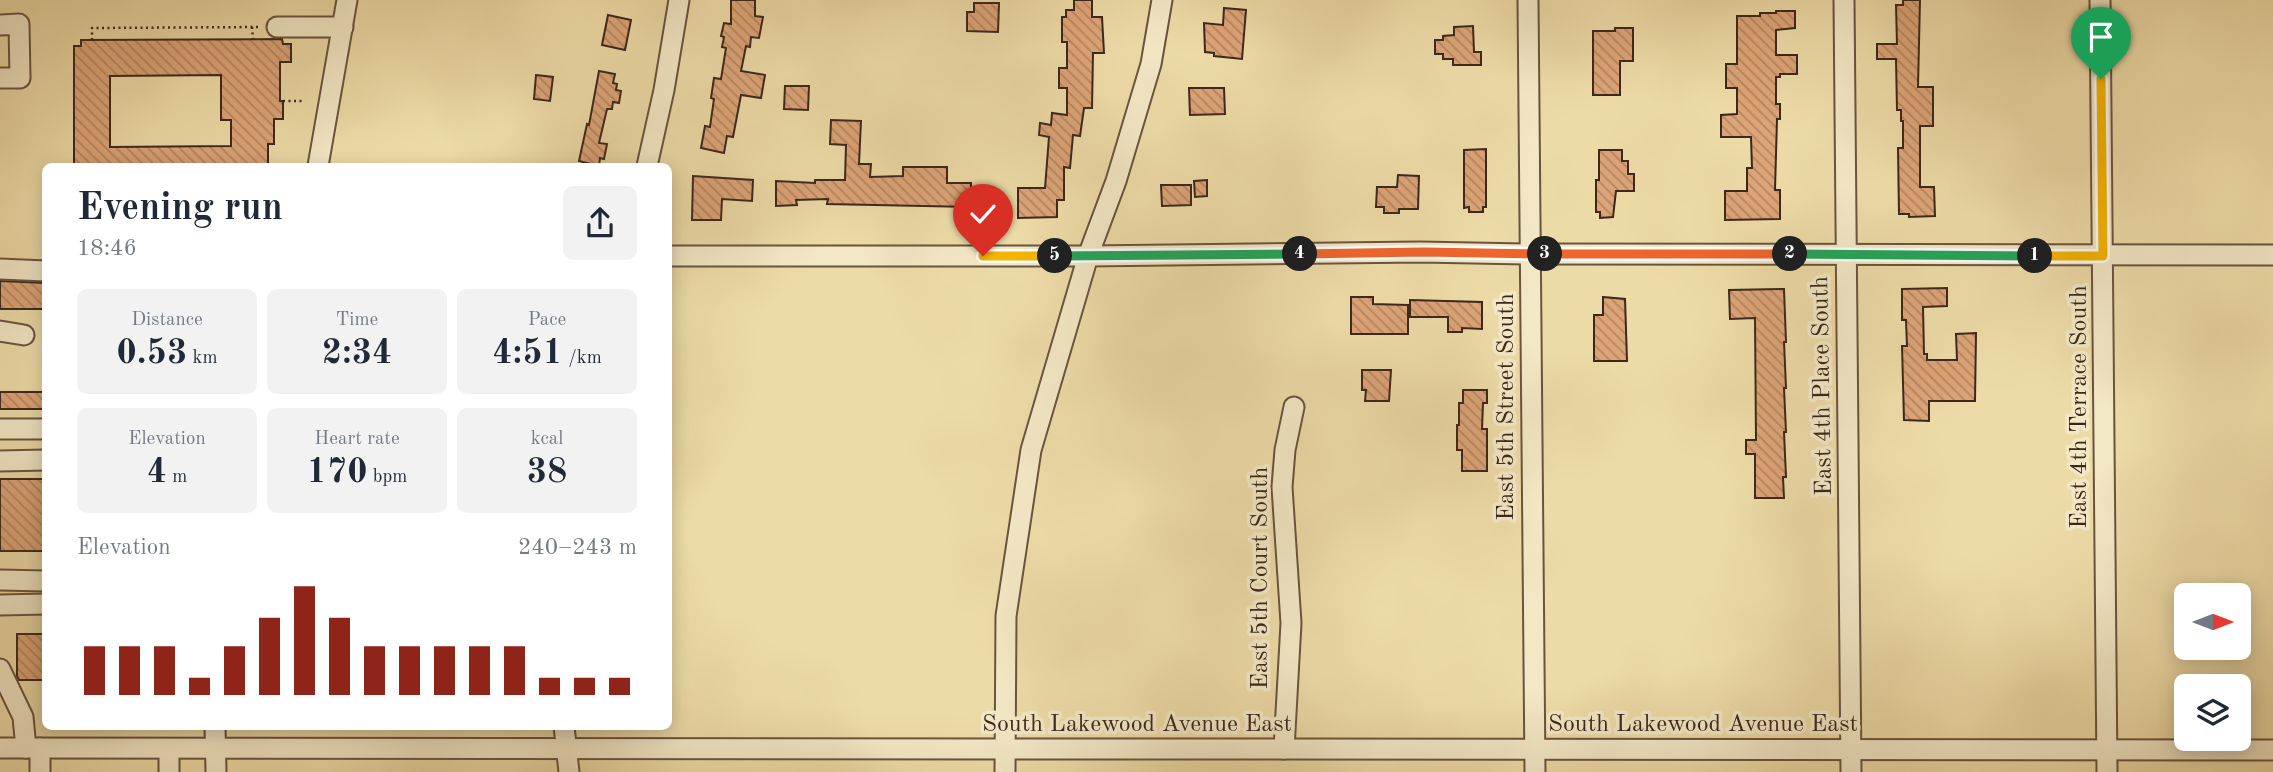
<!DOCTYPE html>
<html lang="en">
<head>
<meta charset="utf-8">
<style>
	:root { --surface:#fff; --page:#f2f2f3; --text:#1f2937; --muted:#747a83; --accent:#8f2418 }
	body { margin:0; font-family:"Old Standard TT",serif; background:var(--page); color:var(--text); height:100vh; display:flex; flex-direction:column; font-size:26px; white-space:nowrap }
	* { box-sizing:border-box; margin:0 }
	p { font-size:23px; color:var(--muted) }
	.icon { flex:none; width:38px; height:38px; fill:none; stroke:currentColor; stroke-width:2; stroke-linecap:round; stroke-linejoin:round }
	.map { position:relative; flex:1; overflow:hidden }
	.panel { position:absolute; left:42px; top:163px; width:630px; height:567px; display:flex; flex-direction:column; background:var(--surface); border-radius:10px; box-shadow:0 4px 18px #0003 }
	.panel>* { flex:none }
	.needle { width:46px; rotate:90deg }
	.tools { position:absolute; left:2174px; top:583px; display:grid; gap:14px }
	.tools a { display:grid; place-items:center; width:77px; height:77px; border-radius:10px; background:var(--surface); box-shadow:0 4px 18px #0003; font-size:35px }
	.pin { position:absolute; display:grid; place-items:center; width:60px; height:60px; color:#fff; margin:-72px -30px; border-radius:50% 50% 50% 0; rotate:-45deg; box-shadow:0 0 7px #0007 }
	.pin .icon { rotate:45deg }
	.km { position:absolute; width:35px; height:35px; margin:-18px; border-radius:50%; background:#222; color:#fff; font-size:19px; line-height:35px; text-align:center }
	.round { display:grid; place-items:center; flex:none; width:74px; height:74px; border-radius:10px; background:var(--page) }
	.summary { display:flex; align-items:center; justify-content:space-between; height:119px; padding:0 35px }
	h1 { font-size:38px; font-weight:600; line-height:52px }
	.stats { display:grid; grid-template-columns:repeat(3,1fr); gap:10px; height:119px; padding:7px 35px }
	.stats div { display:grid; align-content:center; border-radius:10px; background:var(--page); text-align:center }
	.stats b { font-size:35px; font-weight:600 }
	.stats small { font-size:19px; font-weight:400 }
	.stats p { font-size:19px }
	.chart { height:196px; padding:14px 35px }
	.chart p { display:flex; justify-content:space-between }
	.chart svg { width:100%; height:126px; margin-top:7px; stroke:var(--accent); stroke-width:6 }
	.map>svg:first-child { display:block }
</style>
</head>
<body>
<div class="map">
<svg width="2273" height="772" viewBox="0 0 2273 772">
	<defs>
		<pattern id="building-back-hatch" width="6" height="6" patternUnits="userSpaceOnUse" patternTransform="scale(1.75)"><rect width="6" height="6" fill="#dda477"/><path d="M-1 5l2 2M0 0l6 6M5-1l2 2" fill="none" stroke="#b48661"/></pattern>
	</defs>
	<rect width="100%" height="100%" fill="#eddba7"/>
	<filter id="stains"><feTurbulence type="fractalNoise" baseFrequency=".00286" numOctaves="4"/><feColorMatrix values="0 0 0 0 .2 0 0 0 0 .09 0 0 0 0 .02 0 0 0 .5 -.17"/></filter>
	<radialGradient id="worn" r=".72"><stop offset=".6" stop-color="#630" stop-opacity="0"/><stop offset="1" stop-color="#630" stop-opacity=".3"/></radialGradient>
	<g fill="url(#building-back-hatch)" stroke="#3d271c" stroke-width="2" fill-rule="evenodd">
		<path d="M731 0H755V16L763 17 759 38 751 37 750 47 746 46 741 71 765 75 761 98 741 95 733 137 727 136 724 153 701 148 705 126 710 127 714 99 711 98 714 78 721 79 726 48 722 47 724 37 721 36 724 23 731 24Z"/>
		<path d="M1074 0H1092V17H1102L1104 53H1093L1092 108H1084L1080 136 1073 135 1070 168 1064 167V200H1057V217L1018 218V188H1045L1049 137 1039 135 1040 123 1051 125 1052 113 1067 115V88H1059V68H1067V42H1062V17H1066V10H1074Z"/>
		<path d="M1903 0H1920L1918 87H1933V126H1920V187H1934L1935 216 1909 217V214H1899L1898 148H1903V121H1901V110H1897L1896 59H1877V44H1897L1896 5H1903Z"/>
		<path d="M974 3H999L998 32 967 31V12H974Z"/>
		<path d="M1224 8 1246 10 1242 59 1214 56V53L1205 52 1204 23 1223 25Z"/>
		<path d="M1776 11H1795V28L1776 30V55H1797V74H1780V77H1776V104H1780V119H1777L1775 190H1780V219L1725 220V191H1747V168H1752L1751 137H1721V115L1737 114V88H1726V64H1737V16H1760V13H1776Z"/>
		<path d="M608 15 631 20 625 50 602 45Z"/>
		<path d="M1473 26 1474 52H1481V65H1453V59H1443V54H1435V40H1443V36L1454 35V27Z"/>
		<path d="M1615 28H1633V61H1620V95H1593V31H1615Z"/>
		<path d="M282 39 283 44H291V62H280V101H283V119H274V144H268V166H74V46H81V40ZM221 75V120H231V146L110 147V76Z"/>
		<path d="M599 71 615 74 613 83 617 84 616 90 621 91 619 103 613 102 612 109H607L599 143 607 144 604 159 600 158 599 166 579 161 587 124 589 125Z"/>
		<path d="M536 75 553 77 550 101 534 99Z"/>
		<path d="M785 86H809L808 110 784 109Z"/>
		<path d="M1189 88H1224L1225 114 1190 115Z"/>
		<path d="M831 120 861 121 859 164H871L870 177 903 176V167H947V183H971V207L827 204 828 199 796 200 797 205 776 206V181L815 183V180H845L846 145 830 144Z"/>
		<path d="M1486 149V207H1483V212H1469V207L1464 208V150Z"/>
		<path d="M1599 150H1622V161H1628V174H1634V191H1616L1613 217 1600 218V212H1596V180H1599Z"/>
		<path d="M1398 175 1419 176 1418 209H1399V213H1384V207H1376L1377 187H1397Z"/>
		<path d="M693 176 753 180 752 201 722 199 721 220H692Z"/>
		<path d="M1207 180V196L1195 197 1194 181Z"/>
		<path d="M1161 185H1191V205L1162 206Z"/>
		<path d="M0 281 46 283V309H0Z"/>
		<path d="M1947 288V306L1923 307 1924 354H1927V360H1957L1956 334 1976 333 1975 401H1929V421L1904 420 1902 346H1907L1906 320H1902V289Z"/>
		<path d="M1784 289 1786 342H1784L1786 388H1784L1786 432H1784L1786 477H1783L1784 498H1755V454H1746V440H1756L1755 318 1730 319 1729 290Z"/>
		<path d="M1351 297H1373V304L1408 305V334H1351Z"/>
		<path d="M1603 297 1625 299 1627 361H1594V315H1603Z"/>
		<path d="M1410 300 1482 302V329L1462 328V332H1448V317H1410Z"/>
		<path d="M1362 370H1391L1389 401H1365L1366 390H1362Z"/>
		<path d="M1463 390H1487V403H1483L1482 429H1487V471H1462V450H1457V425H1459V403H1463Z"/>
		<rect x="0" y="392" width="46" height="17"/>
		<rect x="0" y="479" width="46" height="72"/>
		<path d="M17 634H46V680H19L17 676Z"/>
	</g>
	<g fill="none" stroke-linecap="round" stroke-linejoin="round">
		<defs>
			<g id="minor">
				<path d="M1528 0 1535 772"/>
				<path d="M1844 0 1851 772"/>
				<path d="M2100 0 2107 772"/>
				<path d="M0 25 19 24 20 78H0"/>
				<path d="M277 27H343"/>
				<path d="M318 166 347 0"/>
				<path d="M647 166 664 90 679 0"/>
				<path d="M668 256H1088L1420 252 1529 254 2273 255"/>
				<path d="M0 269 46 271"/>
				<path d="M0 331 24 335"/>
				<path d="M0 429H46"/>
				<path d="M0 461 46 460"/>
				<path d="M0 580 46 581"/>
				<path d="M0 605 46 604"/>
				<path d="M0 669 23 717 26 748"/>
				<path d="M215 726 216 772"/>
				<path d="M564 726 569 772"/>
				<path d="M0 748 2273 750"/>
				<path d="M40 748V772"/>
				<path d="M169 749V772"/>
				<path d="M1284 749 1291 623 1282 487 1285 450 1294 407"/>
				<path d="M1005 772 1006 616 1031 450 1088 256 1116 181 1151 64 1162 0"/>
			</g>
		</defs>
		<use href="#minor" stroke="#69543f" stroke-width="23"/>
		<g stroke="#3d271c" stroke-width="2.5" stroke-dasharray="2 3.5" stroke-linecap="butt">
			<path d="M252 27 253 39"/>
			<path d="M92 40V28L261 27"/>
			<path d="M283 101H304"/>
		</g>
		<use href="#minor" stroke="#f3e8c6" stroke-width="19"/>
	</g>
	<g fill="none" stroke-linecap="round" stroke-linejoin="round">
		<defs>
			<path id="split-1" d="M2035 256H2103L2101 79"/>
			<path id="split-2" d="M1790 254 2035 256"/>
			<path id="split-3" d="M1545 254H1790"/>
			<path id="split-4" d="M1300 254 1424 252 1545 254"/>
			<path id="split-5" d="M1055 256 1300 254"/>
			<path id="split-6" d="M983 256H1055"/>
		</defs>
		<use href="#split-1" stroke="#fff" stroke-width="14"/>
		<use href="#split-2" stroke="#fff" stroke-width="14"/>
		<use href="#split-3" stroke="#fff" stroke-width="14"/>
		<use href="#split-4" stroke="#fff" stroke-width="14"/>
		<use href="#split-5" stroke="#fff" stroke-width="14"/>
		<use href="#split-6" stroke="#fff" stroke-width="14"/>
		<use href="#split-1" stroke="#f5b400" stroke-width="9"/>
		<use href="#split-2" stroke="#22a559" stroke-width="9"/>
		<use href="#split-3" stroke="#f0652b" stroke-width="9"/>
		<use href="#split-4" stroke="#f0652b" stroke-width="9"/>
		<use href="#split-5" stroke="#22a559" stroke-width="9"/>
		<use href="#split-6" stroke="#f5b400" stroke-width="9"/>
	</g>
	<g text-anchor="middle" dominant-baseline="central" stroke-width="7" stroke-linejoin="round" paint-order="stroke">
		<g font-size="24" fill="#3d271c" stroke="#f3e8c6">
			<text transform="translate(1823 386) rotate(-91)">East 4th Place South</text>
			<text transform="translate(1507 407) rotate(-90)">East 5th Street South</text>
			<text transform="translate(2080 407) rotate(-90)">East 4th Terrace South</text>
			<text transform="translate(1261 578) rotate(-90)">East 5th Court South</text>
			<text x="1137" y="725">South Lakewood Avenue East</text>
			<text x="1703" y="725">South Lakewood Avenue East</text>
		</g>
	</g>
	<rect width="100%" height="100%" filter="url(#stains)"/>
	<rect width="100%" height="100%" fill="url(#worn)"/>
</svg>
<div class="tools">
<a><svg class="needle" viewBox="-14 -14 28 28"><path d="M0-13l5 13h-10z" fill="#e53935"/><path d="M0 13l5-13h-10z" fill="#747a83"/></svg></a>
<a><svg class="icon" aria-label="layers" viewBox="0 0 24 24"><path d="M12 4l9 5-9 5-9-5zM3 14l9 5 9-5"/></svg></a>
</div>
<div class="pin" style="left:2101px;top:79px;background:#1e9e55"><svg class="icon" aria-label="arrive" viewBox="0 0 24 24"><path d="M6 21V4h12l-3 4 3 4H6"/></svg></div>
<div class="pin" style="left:983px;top:256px;background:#d93025"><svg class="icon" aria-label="check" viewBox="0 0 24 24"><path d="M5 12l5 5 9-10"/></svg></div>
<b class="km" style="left:2035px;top:256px">1</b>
<b class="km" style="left:1790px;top:254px">2</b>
<b class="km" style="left:1545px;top:254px">3</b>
<b class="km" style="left:1300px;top:254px">4</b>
<b class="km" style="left:1055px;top:256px">5</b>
<section class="panel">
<div class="summary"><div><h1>Evening run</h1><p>18:46</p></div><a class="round"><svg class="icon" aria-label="share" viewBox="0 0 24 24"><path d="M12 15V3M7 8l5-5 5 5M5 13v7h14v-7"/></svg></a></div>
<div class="stats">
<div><p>Distance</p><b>0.53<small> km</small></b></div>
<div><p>Time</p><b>2:34</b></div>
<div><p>Pace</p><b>4:51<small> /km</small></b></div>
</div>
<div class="stats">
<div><p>Elevation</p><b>4<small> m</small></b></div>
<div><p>Heart rate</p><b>170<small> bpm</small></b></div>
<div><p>kcal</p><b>38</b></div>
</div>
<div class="chart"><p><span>Elevation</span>240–243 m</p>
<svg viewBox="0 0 160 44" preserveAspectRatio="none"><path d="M5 44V27M15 44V27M25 44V27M35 44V38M45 44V27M55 44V17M65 44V6M75 44V17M85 44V27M95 44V27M105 44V27M115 44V27M125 44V27M135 44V38M145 44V38M155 44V38"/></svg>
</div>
</section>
</div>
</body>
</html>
